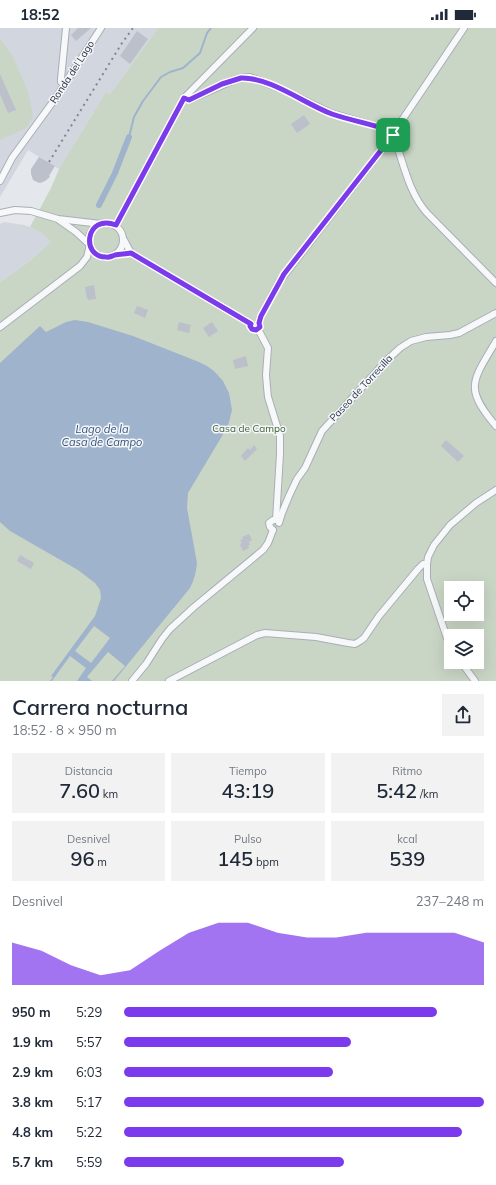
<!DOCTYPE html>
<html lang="es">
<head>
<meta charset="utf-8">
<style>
	:root { --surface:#fff; --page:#f2f2f3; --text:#1f2937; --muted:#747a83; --accent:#7c3aed }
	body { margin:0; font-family:Mulish,sans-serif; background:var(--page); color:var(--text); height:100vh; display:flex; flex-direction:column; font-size:15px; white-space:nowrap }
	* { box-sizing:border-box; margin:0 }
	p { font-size:13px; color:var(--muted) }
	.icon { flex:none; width:22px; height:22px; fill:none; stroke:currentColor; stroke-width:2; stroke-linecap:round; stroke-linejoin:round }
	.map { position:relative; height:653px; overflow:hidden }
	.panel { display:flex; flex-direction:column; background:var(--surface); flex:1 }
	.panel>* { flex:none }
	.buttons { position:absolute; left:444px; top:553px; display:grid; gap:8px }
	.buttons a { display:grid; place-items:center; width:40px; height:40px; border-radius:0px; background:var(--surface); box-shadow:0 4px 16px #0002; font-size:20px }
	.pin { position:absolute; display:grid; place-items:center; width:34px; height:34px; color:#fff; margin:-17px; border-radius:8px; box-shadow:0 2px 6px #0006 }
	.round { display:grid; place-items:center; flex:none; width:42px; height:42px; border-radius:0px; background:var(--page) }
	.head { display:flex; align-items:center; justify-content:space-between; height:68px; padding:0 12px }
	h1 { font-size:22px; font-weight:600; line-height:30px }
	.metrics { display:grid; grid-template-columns:repeat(3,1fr); gap:6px; height:68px; padding:4px 12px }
	.metrics div { display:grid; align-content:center; border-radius:0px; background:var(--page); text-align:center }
	.metrics b { font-size:20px; font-weight:600 }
	.metrics small { font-size:11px; font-weight:400 }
	.metrics p { font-size:11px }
	.chart { height:112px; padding:8px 12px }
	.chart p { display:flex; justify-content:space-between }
	.chart svg { width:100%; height:72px; margin-top:4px; fill:var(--accent); opacity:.7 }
	ul { padding:0 12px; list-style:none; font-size:13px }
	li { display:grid; grid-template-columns:64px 48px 1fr; align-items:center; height:30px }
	li i { height:10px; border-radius:5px; background:var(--accent) }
	.status { display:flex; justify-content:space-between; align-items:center; height:28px; padding:0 20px; background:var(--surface); direction:ltr }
	.status svg { height:11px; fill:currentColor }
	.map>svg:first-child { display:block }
</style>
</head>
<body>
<div class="status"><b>18:52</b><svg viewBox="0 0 49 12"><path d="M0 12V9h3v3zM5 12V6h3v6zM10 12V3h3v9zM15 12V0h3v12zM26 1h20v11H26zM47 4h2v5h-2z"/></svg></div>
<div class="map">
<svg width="496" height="653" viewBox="0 0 496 653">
	<rect width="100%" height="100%" fill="#e4e7ec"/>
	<g fill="#d2d6de">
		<path d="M0 0H158L110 66 106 64 59 141 28 122 0 169Z"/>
		<path d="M4 194 24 197 30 199 43 206 52 214 30 233 0 254V196Z"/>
	</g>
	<g fill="#c9d6c5" fill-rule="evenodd">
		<path d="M158 0H496V653H0V254L30 233 51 214 43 206 30 199 51 160 59 141 106 64 110 66ZM451 560H477V586H451ZM451 608H477V634H451Z"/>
		<path d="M0 10 13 29 28 63 33 89 26 100 0 112Z"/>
	</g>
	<path fill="#9fb4cc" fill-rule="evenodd" d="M75 292 88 294 133 308 199 334 207 338 214 343 223 353 229 365 232 382 228 398 188 465 187 480 197 535C196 545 194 552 190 560L114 653H112L125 638 108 624 87 649 92 653H77L86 640 70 628 52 653H50L53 649 51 648 95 588 101 570 100 562 95 555 78 542 10 503 0 494V335L40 298 46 304 66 294ZM94 598 110 610 91 635 75 623Z"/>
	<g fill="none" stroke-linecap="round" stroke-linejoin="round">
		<path stroke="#9fb4cc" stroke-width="2" d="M129 109 134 89 143 73 161 49 170 44 183 40 200 25 207 5 211 0"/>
		<path stroke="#9fb4cc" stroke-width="6" d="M99 177 115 145 129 109"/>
	</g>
	<g fill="#bbc0ca">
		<path d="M78 0H91L76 13 71 7Z"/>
		<path d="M137 3 148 11 130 36 120 28Z"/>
		<path d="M0 46 16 82 8 85 0 66Z"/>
		<path d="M304 87 310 96 297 105 291 96Z"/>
		<path d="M39 129 55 138 49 148 50 149 45 153 40 155 37 154 33 152 31 146V141Z"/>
		<path d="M94 257 96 271 88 272V270L87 271 85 259Z"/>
		<path d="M137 278 148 282 145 290 134 285Z"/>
		<path d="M179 294 191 297 189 305 177 302Z"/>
		<path d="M212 294 218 303 209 309 203 300Z"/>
		<path d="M246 328 248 338 235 341 233 332Z"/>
		<path d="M446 412 464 428 458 434 441 418Z"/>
		<path d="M254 417 257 421 245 433 241 428 248 420 250 422Z"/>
		<path d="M249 506 252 512 249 514 250 517H248L249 520 243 523 240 516 242 515 240 512 243 511 242 509Z"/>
		<path d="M20 527 34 535 31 541 17 533Z"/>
	</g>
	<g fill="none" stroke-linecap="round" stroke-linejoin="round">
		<defs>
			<g id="minor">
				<path d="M64 56 61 54V51L66 0"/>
				<path d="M184 70 189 72 234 52 241 50 250 49 279 60 331 85 389 102 393 107 395 112C404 137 409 165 427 185L496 255"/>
				<path d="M0 153 12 130 55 71 101 0"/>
				<path d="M0 185 15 182 31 183 58 191 101 196"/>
				<path d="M59 192 76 204 89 216"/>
				<circle cx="106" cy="212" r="17"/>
				<path d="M116 197 184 70 253 0"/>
				<path d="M124 212 131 225 251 296"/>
				<path d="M0 299 80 238 87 229 90 217"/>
				<path d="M258 301 260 299 259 295 261 288 279 254 386 116 464 0"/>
				<path d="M258 301 268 320 266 347 267 359 268 369 280 408V426L276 492"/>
				<path d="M496 313C473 353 463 359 496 398"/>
				<path d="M279 495 282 485 289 468 297 451 305 440 322 403 387 332 400 320 411 313 426 309 450 307 459 305 496 285"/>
				<path d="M273 502 270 499 269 495 273 492H276"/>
				<path d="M451 618 448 613 427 551V536L428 529 434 517 450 497 476 475 496 462"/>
				<path d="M461 634 475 653"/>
				<path d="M132 653 146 636 162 611 170 601 194 579 263 522 268 515 273 502"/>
				<path d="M169 653 257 607 265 605 316 609 348 615 355 616 360 613 364 610 379 588 418 541 423 536H427"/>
			</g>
		</defs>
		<use href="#minor" stroke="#a9aeb7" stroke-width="8"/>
		<use href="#minor" stroke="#f7f8fa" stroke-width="6"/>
		<path stroke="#7d8696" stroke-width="2" stroke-dasharray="2 4" stroke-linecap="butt" d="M49 134 122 15 133 0"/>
	</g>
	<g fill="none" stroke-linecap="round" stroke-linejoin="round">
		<defs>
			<path id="route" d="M241 50C270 49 305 76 332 86 350 92 370 96 389 102L393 107 284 246 261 288 259 295 260 299 256 302 252 301 250 298 251 296 131 225C125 226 120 226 115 227 112 228 109 230 106 229 80 229 86 185 116 197L184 70 189 72 222 56Z"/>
		</defs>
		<use href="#route" stroke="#fff" stroke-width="8"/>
		<use href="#route" stroke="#7c3aed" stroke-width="5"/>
	</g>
	<g text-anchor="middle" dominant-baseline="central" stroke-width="3" stroke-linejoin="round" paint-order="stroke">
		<g font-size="10" fill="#2b3445" stroke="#f4f6f9">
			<text transform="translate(72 44) rotate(-57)">Ronda del Lago</text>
			<text transform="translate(361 360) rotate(-47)">Paseo de Torrecilla</text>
		</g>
		<g font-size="10" fill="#3f6138" stroke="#f4f6f9">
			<text x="249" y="400">Casa de Campo</text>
		</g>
		<g font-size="11" font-style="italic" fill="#34527a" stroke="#f4f6f9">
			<text x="102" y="401">Lago de la<tspan x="102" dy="13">Casa de Campo</tspan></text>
		</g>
	</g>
</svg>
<div class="buttons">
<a><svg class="icon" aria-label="locate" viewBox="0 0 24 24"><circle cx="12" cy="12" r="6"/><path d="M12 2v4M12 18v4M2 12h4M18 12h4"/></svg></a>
<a><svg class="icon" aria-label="layers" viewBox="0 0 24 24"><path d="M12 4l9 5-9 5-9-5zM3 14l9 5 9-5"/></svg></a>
</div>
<div class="pin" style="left:393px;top:107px;background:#1e9e55"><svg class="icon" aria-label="arrive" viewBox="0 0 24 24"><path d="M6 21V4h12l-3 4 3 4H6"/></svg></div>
</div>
<section class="panel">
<div class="head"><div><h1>Carrera nocturna</h1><p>18:52 · 8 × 950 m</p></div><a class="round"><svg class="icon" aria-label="share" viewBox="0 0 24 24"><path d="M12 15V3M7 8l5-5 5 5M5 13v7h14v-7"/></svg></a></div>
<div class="metrics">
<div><p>Distancia</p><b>7.60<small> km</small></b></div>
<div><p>Tiempo</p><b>43:19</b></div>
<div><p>Ritmo</p><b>5:42<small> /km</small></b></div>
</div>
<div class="metrics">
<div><p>Desnivel</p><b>96<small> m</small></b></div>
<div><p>Pulso</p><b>145<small> bpm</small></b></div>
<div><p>kcal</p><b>539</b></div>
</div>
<div class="chart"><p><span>Desnivel</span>237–248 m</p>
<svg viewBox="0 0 160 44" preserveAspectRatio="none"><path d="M0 44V18L10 23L20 32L30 38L40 35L50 23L60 12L70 6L80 6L90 12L100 15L110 15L120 12L130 12L140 12L150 12L160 18V44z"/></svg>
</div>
<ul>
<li><b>950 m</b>5:29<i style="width:87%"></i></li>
<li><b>1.9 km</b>5:57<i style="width:63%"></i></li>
<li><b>2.9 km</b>6:03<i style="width:58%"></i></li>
<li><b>3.8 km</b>5:17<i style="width:100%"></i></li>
<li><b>4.8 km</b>5:22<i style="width:94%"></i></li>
<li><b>5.7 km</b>5:59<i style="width:61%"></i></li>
</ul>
</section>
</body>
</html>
